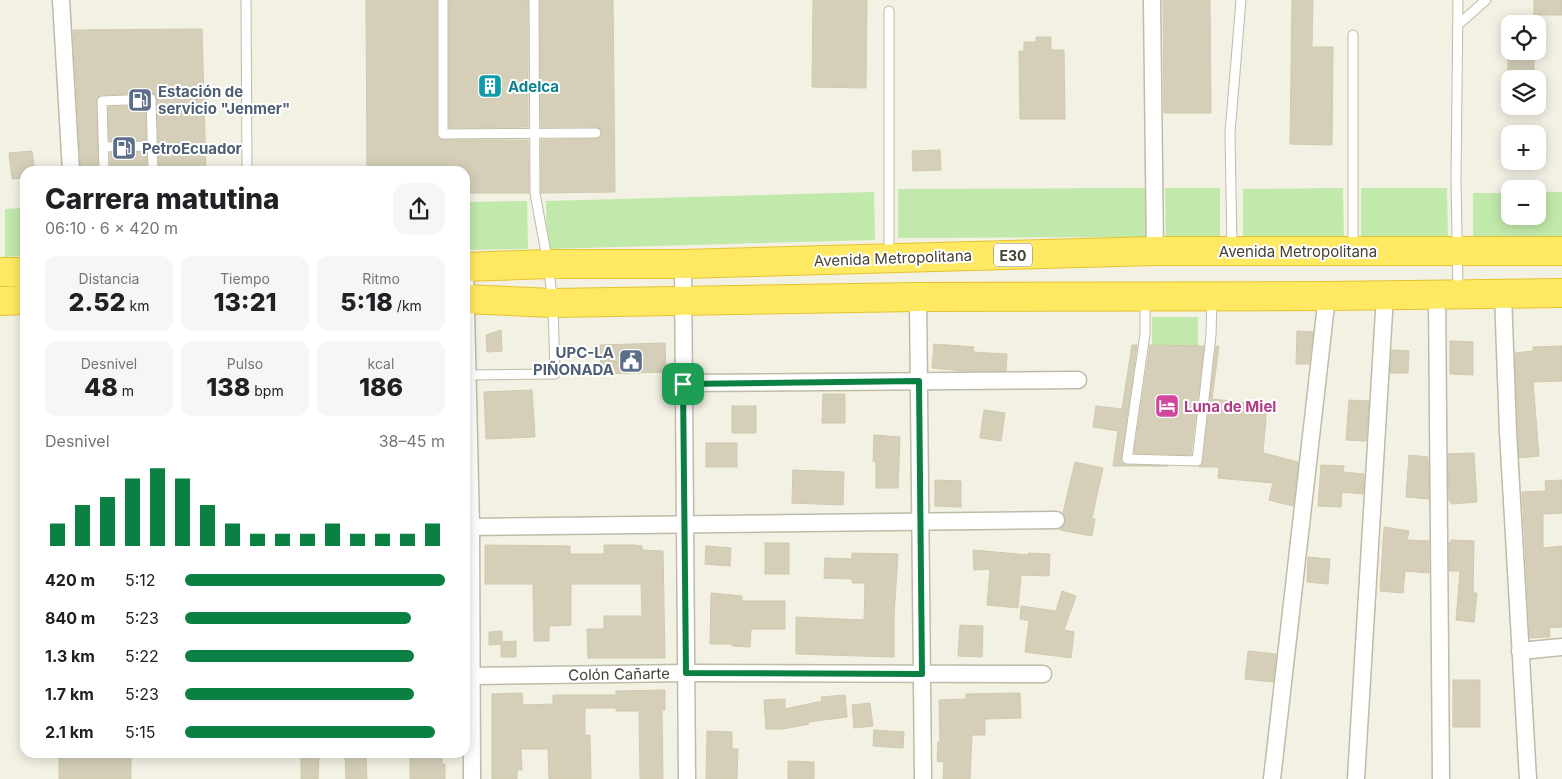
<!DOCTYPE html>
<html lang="es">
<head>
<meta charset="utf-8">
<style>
	:root { --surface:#fff; --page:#f6f6f6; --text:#202124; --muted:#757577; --accent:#0b8043 }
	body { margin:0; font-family:Inter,sans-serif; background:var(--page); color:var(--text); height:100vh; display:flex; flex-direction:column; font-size:19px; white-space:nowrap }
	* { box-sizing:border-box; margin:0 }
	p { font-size:16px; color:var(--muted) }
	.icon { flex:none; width:28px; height:28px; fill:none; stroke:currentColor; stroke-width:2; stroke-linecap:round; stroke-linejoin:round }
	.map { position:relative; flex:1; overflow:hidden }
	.panel { position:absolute; left:20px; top:166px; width:450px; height:592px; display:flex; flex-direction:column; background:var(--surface); border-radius:15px; box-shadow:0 2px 12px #0003 }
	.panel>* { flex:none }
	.buttons { position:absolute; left:1501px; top:15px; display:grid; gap:10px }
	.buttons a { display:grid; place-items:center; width:45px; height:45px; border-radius:10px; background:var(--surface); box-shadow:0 2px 12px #0003; font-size:25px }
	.pin { position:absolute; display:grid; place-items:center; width:42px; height:42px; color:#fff; margin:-21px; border-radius:10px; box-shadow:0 2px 8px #0006 }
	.round { display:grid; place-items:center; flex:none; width:52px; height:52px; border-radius:15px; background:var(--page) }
	.overview { display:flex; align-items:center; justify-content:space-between; height:85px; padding:0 25px }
	h1 { font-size:28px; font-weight:800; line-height:38px }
	.figures { display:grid; grid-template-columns:repeat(3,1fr); gap:8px; height:85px; padding:5px 25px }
	.figures div { display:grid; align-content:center; border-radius:12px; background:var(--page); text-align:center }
	.figures b { font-size:25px; font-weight:800 }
	.figures small { font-size:14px; font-weight:400 }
	.figures p { font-size:14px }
	.chart { height:140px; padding:10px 25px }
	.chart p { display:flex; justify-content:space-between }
	.chart svg { width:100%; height:90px; margin-top:5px; stroke:var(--accent); stroke-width:6 }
	ul { padding:0 25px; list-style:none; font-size:16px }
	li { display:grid; grid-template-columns:80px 60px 1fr; align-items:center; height:38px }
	li i { height:12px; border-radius:6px; background:var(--accent) }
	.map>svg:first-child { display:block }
</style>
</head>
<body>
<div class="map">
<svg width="1562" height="779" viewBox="0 0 1562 779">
	<rect width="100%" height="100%" fill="#f3f1e4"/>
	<g fill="#c1e9ab">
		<path d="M1147 188 1148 237 898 238V189Z"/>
		<path d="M1165 188H1220V237L1166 238Z"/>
		<path d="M1343 188 1344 237 1243 238V189Z"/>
		<path d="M1361 188H1447L1448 237H1361Z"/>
		<path d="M874 192 875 240 547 249 546 201Z"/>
		<path d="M1538 192H1562V242H1473V193H1510V216H1538Z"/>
		<path d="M527 201 528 249 465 250V202Z"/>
		<path d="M25 208V256L5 257V209Z"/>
		<rect x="1152" y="317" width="46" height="29"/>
	</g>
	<g fill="#d5cfb9" stroke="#d0c9ac">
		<path d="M366 0H437V137L443 140H528L529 193H465V171H367Z"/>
		<path d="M449 0H528V127L449 128Z"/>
		<path d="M540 0H613L615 192 541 193V140L596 139 601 136 602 132 599 128 596 127H541Z"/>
		<path d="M813 0H867L866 88 812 87Z"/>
		<path d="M1163 0H1210L1211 113H1164Z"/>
		<path d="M1292 0H1313L1312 47H1333L1332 145 1290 144Z"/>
		<rect x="1534" y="0" width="28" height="15"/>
		<path d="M202 29 206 171H159L157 99 156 95 151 93 102 95 97 98 98 171H81L73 30Z"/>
		<path d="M1036 37H1051V50H1064L1065 119H1020L1019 51H1024V42H1036Z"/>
		<rect x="1508" y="51" width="26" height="23"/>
		<path d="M145 106 146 140 109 141 108 107Z"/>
		<path d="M940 150 941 170 913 171 912 151Z"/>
		<path d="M32 151 35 171H25V178L12 179 9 153Z"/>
		<path d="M146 152 147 171H110V153Z"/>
		<path d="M501 330 502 351 487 352 486 335Z"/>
		<path d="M1297 331 1313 332 1309 364H1296Z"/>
		<path d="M1450 341 1473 342V375L1450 374Z"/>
		<path d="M665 343 666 372 601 374 600 345Z"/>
		<path d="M934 344 974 347 973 352 1007 354 1006 371H963L932 368Z"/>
		<path d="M1132 345H1137L1121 461 1127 465 1168 466H1113L1118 431 1093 427 1096 406 1122 409Z"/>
		<path d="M1150 345 1204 346 1191 455 1134 453Z"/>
		<path d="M1216 346H1219L1212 399 1267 405 1263 453 1298 462 1293 506 1269 500 1273 483 1218 478 1219 467H1199L1203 462Z"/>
		<path d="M1562 346V381L1533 382 1539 456 1519 458 1515 353 1533 351V347Z"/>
		<path d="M1392 350 1409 351 1408 373H1390Z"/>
		<path d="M532 390 535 437 486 439 484 392Z"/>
		<path d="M823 394H845V423H822Z"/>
		<path d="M1349 400 1369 401 1366 441 1346 440Z"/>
		<rect x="732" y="406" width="24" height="27"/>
		<path d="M984 410 1005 413 1001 441 980 438Z"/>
		<path d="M874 435 900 437 898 488H876V462L873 461Z"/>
		<rect x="706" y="443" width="31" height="24"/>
		<path d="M1474 453 1477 502 1451 504V501H1449L1448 454Z"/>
		<path d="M1409 455 1428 457 1429 499 1406 497Z"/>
		<path d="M1075 462 1103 468 1092 518 1095 519 1092 536 1060 530 1066 520 1063 513Z"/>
		<path d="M1321 465 1344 466 1343 472 1364 474 1363 494 1342 492 1341 507 1318 506Z"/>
		<path d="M793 470 844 472 843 505 792 503Z"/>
		<path d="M935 480 961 481V507L935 506Z"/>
		<path d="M1562 480V513L1543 514V548L1562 546V627L1549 628 1550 637 1530 638 1522 492 1546 491 1545 481Z"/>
		<path d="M1384 527 1409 531 1407 540 1429 541V573L1405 571 1403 593 1380 591Z"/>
		<path d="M1451 540 1474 541 1473 593H1477L1474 622 1456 620 1460 571H1449V542L1451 543Z"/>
		<rect x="765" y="543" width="24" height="31"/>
		<path d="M485 545 570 546V554H604V545H633L642 546V550L663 551 665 658H588L587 629H604V616H642L641 584H571V625L549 626V641H534L533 584H485Z"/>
		<path d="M706 546 731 548 730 566 705 564Z"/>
		<path d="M973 550 1028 555V553L1050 554 1049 576 1021 575 1018 608 987 605 990 569 974 570Z"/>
		<path d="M852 553 898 554 894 616V657L796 654V617L864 620 865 583H852V579L824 578 825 558 852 559Z"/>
		<path d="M1308 557 1330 559 1328 584 1307 582Z"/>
		<path d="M1062 591 1076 596 1064 630 1074 632 1071 658 1025 652 1029 621 1020 619 1021 606 1056 611Z"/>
		<path d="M711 593 742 596V601H785V629H751L750 647 732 646V644H710Z"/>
		<path d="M960 625 983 626 982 657 958 656Z"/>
		<path d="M502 631V642L516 641V657H501V644L489 645V632Z"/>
		<path d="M1248 651 1276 654 1273 682 1245 679Z"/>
		<rect x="1453" y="680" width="27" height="47"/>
		<path d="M665 690V710H662L663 779H640L639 711H616V708H585V735H590L591 779H549L548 749H521L522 770H517V779H492V694L522 693 523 705 553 704V695H616V691Z"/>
		<path d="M1020 693 1021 718 985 719V735H972L970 779H943L944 762 937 761 938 742H940L939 700 966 699V694Z"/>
		<path d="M845 695 847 717 808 722 809 724 783 729H766L764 700 785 699V709L822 701 821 697Z"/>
		<path d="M870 703 873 726 854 728 852 705Z"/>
		<path d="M874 730 904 732 903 748 873 746Z"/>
		<path d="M707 731 732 732V749H738L737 779H706Z"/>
		<rect x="59" y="754" width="72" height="25"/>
		<path d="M347 754H366L367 779H346L345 757H347Z"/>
		<path d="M410 754H442V764H445V779H410Z"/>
		<path d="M301 758H319L318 779H301Z"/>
		<path d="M788 761 814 762V779H788Z"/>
	</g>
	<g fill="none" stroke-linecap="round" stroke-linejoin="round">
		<defs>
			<g id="lane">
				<path d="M246 0 247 171"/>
				<path d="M443 0V134L596 133"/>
				<path d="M1458 25 1486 0"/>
				<path d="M104 147 152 146"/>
				<path d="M104 171 102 101 151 99 153 171"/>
				<path d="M1232 248 1230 133 1241 0"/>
				<path d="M1353 249V35"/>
				<path d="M889 256V11"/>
				<path d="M1458 291 1456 179 1458 0"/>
				<path d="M1145 300V334L1127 459 1197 461 1211 335 1212 299"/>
				<path d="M468 375 555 374 553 303 548 264 535 193 534 0"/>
			</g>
			<g id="street">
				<path d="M61 0 71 171"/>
				<path d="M1152 0 1155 251"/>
				<path d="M683 264 687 779"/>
				<path d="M465 267 471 527 472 779"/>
				<path d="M1437 294 1441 779"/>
				<path d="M1503 294 1508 432 1528 779"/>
				<path d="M918 297 923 779"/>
				<path d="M683 383 1078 380"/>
				<path d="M465 527 1056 520"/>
				<path d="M1520 651 1562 647"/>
				<path d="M465 676 686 673 1043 674"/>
				<path d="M1272 779 1327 296"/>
				<path d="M1356 779 1385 295"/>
			</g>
			<g id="highway">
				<path d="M465 267 548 264H683L1155 251H1562"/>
				<path d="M0 272H25"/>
				<path d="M465 299 553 303 918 297 1327 296 1562 293"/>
				<path d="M0 301 25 300"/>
			</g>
		</defs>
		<use href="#lane" stroke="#bfbba7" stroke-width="11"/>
		<use href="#street" stroke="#bfbba7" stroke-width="19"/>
		<use href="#highway" stroke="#e3c32e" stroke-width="30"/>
		<use href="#lane" stroke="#fff" stroke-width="9"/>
		<use href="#street" stroke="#fff" stroke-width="16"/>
		<use href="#highway" stroke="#ffe963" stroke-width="28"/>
	</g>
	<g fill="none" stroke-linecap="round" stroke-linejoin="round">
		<defs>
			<path id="route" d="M919 381 922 674 686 673 683 384Z"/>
		</defs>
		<use href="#route" stroke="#fff" stroke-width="10"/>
		<use href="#route" stroke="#0b8043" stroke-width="6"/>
	</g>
	<defs>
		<symbol id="building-square" viewBox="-11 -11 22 22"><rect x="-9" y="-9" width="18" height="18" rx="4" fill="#0f9aa8" stroke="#fff"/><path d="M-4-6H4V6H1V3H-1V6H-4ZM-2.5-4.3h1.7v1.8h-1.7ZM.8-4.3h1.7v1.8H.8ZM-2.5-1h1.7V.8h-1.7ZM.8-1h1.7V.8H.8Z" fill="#fff"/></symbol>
		<symbol id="fuel-square" viewBox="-11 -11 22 22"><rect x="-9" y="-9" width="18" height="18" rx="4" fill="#5c6f8a" stroke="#fff"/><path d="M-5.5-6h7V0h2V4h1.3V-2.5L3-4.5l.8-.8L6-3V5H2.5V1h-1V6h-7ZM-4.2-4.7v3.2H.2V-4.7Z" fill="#fff"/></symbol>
		<symbol id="civic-square" viewBox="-11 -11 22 22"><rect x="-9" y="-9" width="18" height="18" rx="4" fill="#5c6f8a" stroke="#fff"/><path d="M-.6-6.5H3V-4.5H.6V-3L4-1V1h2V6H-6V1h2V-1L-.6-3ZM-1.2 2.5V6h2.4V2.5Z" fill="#fff"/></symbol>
		<symbol id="hotel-square" viewBox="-11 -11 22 22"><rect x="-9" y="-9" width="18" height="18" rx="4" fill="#d1479c" stroke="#fff"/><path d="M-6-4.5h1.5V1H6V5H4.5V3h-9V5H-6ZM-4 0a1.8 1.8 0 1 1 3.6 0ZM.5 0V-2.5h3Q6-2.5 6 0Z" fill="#fff"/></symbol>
	</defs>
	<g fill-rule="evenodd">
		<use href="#building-square" x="476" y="72" width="28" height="28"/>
		<use href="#fuel-square" x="126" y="86" width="28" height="28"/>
		<use href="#fuel-square" x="110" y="134" width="28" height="28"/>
		<use href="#civic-square" x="617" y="347" width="28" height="28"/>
		<use href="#hotel-square" x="1153" y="392" width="28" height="28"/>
	</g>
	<g text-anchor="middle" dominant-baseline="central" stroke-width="4" stroke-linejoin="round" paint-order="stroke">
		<rect fill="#fff" stroke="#7d7b71" stroke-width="1" x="994" y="243.5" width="38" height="23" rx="4"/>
		<g font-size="14" font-weight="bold" fill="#454234">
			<text x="1013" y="255">E30</text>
		</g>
		<g font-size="15" font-weight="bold" fill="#0d838f" stroke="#fff" text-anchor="start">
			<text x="508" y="86">Adelca</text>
		</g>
		<g font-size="15" font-weight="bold" fill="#4e5e75" stroke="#fff" text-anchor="start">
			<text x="158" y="91">Estación de<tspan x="158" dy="17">servicio "Jenmer"</tspan></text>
			<text x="142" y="148">PetroEcuador</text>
			<text x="614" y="352" text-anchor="end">UPC-LA<tspan x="614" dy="17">PIÑONADA</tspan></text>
		</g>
		<g font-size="15" fill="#454234" stroke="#fff">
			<text x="1298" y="251">Avenida Metropolitana</text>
			<text transform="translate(893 258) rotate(-2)">Avenida Metropolitana</text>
			<text transform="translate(619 674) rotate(-1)">Colón Cañarte</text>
		</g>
		<g font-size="15" font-weight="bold" fill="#b23c85" stroke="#fff" text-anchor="start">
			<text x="1184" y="406">Luna de Miel</text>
		</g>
	</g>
</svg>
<div class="buttons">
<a><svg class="icon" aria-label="locate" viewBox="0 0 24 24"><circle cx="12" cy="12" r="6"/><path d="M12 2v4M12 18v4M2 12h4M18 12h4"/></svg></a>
<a><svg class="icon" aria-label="layers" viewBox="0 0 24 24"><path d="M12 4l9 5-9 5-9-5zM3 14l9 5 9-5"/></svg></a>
<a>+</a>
<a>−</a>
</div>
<div class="pin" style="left:683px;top:384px;background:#1e9e55"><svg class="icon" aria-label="arrive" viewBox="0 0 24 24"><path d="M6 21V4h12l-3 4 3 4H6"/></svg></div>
<section class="panel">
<div class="overview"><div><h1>Carrera matutina</h1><p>06:10 · 6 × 420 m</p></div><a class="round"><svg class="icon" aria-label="share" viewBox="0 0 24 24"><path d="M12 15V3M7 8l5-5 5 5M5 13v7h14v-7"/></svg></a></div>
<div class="figures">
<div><p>Distancia</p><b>2.52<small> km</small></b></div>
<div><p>Tiempo</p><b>13:21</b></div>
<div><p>Ritmo</p><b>5:18<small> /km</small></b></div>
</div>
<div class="figures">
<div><p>Desnivel</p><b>48<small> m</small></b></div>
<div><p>Pulso</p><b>138<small> bpm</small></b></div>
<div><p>kcal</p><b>186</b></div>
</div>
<div class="chart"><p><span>Desnivel</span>38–45 m</p>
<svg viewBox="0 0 160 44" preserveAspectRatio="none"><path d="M5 44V33M15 44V24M25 44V20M35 44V11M45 44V6M55 44V11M65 44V24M75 44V33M85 44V38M95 44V38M105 44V38M115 44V33M125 44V38M135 44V38M145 44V38M155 44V33"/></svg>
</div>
<ul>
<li><b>420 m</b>5:12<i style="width:100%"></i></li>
<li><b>840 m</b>5:23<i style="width:87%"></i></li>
<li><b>1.3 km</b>5:22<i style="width:88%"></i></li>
<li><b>1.7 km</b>5:23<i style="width:88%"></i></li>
<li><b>2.1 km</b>5:15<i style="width:96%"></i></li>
</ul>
</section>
</div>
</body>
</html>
